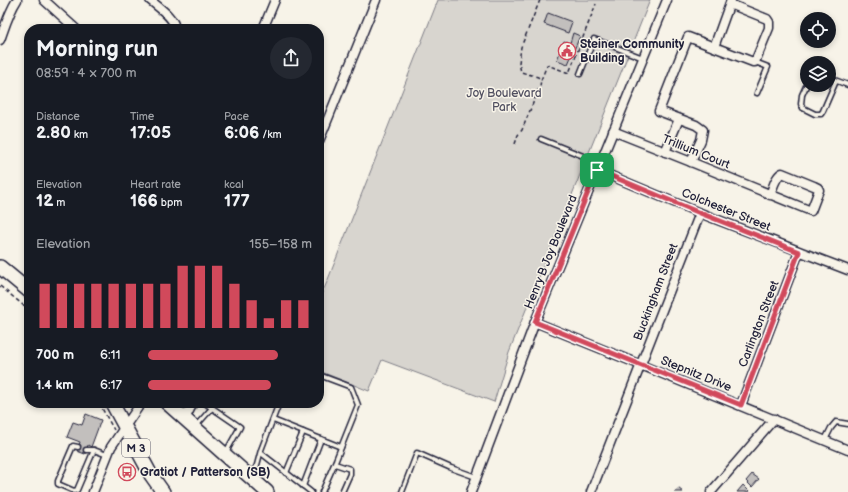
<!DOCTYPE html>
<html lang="en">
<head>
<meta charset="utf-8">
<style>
	:root { --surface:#171b24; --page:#242831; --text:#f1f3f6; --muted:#9ea1a6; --accent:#d1495b }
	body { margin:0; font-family:"Balsamiq Sans",sans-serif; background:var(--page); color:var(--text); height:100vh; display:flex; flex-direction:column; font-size:15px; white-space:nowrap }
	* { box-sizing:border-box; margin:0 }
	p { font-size:13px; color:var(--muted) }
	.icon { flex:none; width:22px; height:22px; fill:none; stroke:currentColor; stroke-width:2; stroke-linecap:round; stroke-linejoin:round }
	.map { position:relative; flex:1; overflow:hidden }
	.drawer { position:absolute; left:24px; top:24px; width:300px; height:384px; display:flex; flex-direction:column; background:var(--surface); border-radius:16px; box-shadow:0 2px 6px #0003 }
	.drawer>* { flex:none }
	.buttons { position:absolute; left:800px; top:12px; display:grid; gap:8px }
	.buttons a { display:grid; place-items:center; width:36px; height:36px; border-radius:50%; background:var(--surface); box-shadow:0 2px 6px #0003; font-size:20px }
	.pin { position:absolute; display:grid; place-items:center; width:34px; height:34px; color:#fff; margin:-17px; border-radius:8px; box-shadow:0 2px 6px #0006 }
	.round { display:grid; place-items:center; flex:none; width:42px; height:42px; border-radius:21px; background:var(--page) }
	.summary { display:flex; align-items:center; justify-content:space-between; height:68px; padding:0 12px }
	h1 { font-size:22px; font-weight:800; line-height:30px }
	.stats { display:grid; grid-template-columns:repeat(3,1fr); gap:6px; height:68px; padding:4px 12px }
	.stats div { display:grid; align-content:center }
	.stats b { font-size:17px; font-weight:800 }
	.stats small { font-size:11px; font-weight:400 }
	.stats p { font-size:11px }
	.chart { height:112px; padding:8px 12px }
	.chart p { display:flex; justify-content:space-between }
	.chart svg { width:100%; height:72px; margin-top:4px; stroke:var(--accent); stroke-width:6 }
	ul { padding:0 12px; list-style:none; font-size:13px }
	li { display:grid; grid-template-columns:64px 48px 1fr; align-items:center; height:30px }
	li i { height:10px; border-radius:5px; background:var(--accent) }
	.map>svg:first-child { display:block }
</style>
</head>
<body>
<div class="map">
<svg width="848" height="492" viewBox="0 0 848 492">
	<rect width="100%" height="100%" fill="#f7f3e8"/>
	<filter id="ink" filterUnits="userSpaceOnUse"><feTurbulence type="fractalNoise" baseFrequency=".025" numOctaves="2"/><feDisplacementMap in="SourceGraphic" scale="8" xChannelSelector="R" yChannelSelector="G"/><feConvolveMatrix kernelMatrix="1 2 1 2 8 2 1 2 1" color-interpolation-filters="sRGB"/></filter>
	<g filter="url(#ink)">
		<path fill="#d8d5cf" stroke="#7d7c85" d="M438 0H650L509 352 494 402 382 360 369 391 319 371V300L327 282Z"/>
		<g fill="#c2bfbd" stroke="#22223b">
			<path d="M548 13 572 22 568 33 544 24Z"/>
			<path d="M573 33 580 36 568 64 557 60 564 41 570 43Z"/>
			<path d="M86 414 101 420 91 447 88 445 85 454 77 451 80 442 67 437 73 422 82 425Z"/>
			<path d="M752 474 759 479 752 487 746 481Z"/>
			<path d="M743 485 749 491V492H737Z"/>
			<path d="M678 488 683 492H674Z"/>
		</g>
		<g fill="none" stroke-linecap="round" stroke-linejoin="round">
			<defs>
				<g id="lane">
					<path d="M755 62 768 67 757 93"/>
					<path d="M580 74 594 39 643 58"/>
					<path d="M829 78 848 85"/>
					<path d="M807 84 802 95 801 104 803 108 815 114H821L823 111 836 81"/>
					<path d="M541 139 588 158 593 162 597 169"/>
					<path d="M319 375 351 387 358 405 336 460 322 492"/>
					<path d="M205 403 240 427 226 452"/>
					<path d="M273 420 341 447"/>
					<path d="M196 426 212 408"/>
					<path d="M825 440 831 428 836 422 848 424"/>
					<path d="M78 447 73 446 58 481V484L74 491 77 490 94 450"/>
					<path d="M86 450H94L107 455"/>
					<path d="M261 453 311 492"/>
					<path d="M335 464 350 469V474L342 492"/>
					<path d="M286 473 303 432"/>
					<path d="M252 476 257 465 261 450 279 403"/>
					<path d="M303 486 321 439"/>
					<path d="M402 492 417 453 451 468 476 477"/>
				</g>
				<g id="street">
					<path d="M44 0 76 29"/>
					<path d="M150 0C158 7 175 18 175 29"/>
					<path d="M263 29 275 0"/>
					<path d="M0 40C5 26 9 12 17 0"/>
					<path d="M714 47 731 0"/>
					<path d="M613 131 691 162 811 211 819 190 818 188 814 186 782 173C775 177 773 188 770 195"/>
					<path d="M319 141 376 0"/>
					<path d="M665 152 679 119"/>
					<path d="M691 162 701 140 703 130 696 125 659 111 688 37 753 62H755L769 28V22L767 19 730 4"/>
					<path d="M597 170 700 213 848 270"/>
					<path d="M535 322 641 365 848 450"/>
					<path d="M741 405 799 252"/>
					<path d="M185 419 193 403"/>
					<path d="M93 492 111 447 141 403"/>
					<path d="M471 492 535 322 667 0"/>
					<path d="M591 492 700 213"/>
					<path d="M711 492 774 419"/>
				</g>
				<g id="primary">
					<path d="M0 267 29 291"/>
					<path d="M112 403 151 475 163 492"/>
					<path d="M167 403 267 492"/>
				</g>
			</defs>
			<use href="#lane" stroke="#22223b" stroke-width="7"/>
			<use href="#street" stroke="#22223b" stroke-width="11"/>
			<use href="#primary" stroke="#22223b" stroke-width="16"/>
			<g stroke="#22223b" stroke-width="1.5" stroke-dasharray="4 3" stroke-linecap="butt">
				<path d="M540 0 521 47 519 63 521 72 538 77 541 80 547 65 569 73 596 4"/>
				<path d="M515 144 518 135 522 130 540 86 541 80"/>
				<path d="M0 286 29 310"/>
				<path d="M99 403 114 430"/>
			</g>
			<use href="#lane" stroke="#f7f3e8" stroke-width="4"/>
			<use href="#street" stroke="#f7f3e8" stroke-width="8"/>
			<use href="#primary" stroke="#f7f3e8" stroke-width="13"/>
		</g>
	</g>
	<g fill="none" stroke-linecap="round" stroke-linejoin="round" filter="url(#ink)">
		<defs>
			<path id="route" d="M597 170 700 213 799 252 741 405 535 322Z"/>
		</defs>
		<use href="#route" stroke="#fff" stroke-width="8"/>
		<use href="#route" stroke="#d1495b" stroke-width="5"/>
	</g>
	<defs>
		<symbol id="civic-ring" viewBox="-11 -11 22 22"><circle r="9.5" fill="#f7f3e8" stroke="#d1495b" stroke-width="1.5"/><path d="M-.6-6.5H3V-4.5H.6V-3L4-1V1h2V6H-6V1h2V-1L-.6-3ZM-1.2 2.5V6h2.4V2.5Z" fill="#d1495b"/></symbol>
		<symbol id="bus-ring" viewBox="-11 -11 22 22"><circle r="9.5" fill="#f7f3e8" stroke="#d1495b" stroke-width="1.5"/><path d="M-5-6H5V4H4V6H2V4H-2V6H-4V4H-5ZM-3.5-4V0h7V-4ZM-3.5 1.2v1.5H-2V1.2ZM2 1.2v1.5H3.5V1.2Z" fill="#d1495b"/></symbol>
	</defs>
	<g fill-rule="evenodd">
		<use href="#civic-ring" x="557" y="41" width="20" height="20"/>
		<use href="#bus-ring" x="117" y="462" width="20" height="20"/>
	</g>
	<g text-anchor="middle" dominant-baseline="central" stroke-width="3" stroke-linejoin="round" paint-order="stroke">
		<rect fill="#f7f3e8" stroke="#62616f" stroke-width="1" x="122" y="439" width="28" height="18" rx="3"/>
		<g font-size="11" font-weight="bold" fill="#22223b">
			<text x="136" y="448">M 3</text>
		</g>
		<g font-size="12" font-weight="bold" fill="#22223b" stroke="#f7f3e8" text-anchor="start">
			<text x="580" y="44">Steiner Community<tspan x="580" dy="14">Building</tspan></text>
			<text x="140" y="472">Gratiot / Patterson (SB)</text>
		</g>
		<g font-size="12" fill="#504f60" stroke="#f7f3e8">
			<text x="504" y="93">Joy Boulevard<tspan x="504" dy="14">Park</tspan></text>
		</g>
		<g font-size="12" fill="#22223b" stroke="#f7f3e8">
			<text transform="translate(696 152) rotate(22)">Trillium Court</text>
			<text transform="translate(726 210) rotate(22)">Colchester Street</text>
			<text transform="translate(551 252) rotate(-68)">Henry B Joy Boulevard</text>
			<text transform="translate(656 292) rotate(-69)">Buckingham Street</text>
			<text transform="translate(759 324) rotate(-69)">Carlington Street</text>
			<text transform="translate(696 374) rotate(22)">Stepnitz Drive</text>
		</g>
	</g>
</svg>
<div class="buttons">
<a><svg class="icon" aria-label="locate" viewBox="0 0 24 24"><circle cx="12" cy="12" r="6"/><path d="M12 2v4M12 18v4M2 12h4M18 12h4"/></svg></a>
<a><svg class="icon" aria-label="layers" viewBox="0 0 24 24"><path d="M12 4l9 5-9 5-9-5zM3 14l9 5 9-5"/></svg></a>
</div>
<div class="pin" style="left:597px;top:170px;background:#1e9e55"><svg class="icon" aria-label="arrive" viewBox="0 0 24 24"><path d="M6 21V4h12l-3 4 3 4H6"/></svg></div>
<section class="drawer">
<div class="summary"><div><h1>Morning run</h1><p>08:59 · 4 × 700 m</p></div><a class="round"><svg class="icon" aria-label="share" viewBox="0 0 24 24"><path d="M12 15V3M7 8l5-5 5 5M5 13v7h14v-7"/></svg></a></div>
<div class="stats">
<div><p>Distance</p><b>2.80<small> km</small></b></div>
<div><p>Time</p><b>17:05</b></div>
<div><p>Pace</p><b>6:06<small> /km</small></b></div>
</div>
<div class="stats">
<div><p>Elevation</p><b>12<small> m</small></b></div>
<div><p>Heart rate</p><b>166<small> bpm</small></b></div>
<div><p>kcal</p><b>177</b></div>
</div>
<div class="chart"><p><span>Elevation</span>155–158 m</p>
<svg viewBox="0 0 160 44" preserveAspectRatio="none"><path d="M5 44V17M15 44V17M25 44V17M35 44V17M45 44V17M55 44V17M65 44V17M75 44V17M85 44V6M95 44V6M105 44V6M115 44V17M125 44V27M135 44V38M145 44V27M155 44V27"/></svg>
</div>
<ul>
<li><b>700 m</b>6:11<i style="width:79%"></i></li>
<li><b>1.4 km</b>6:17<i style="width:75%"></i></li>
</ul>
</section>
</div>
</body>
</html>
